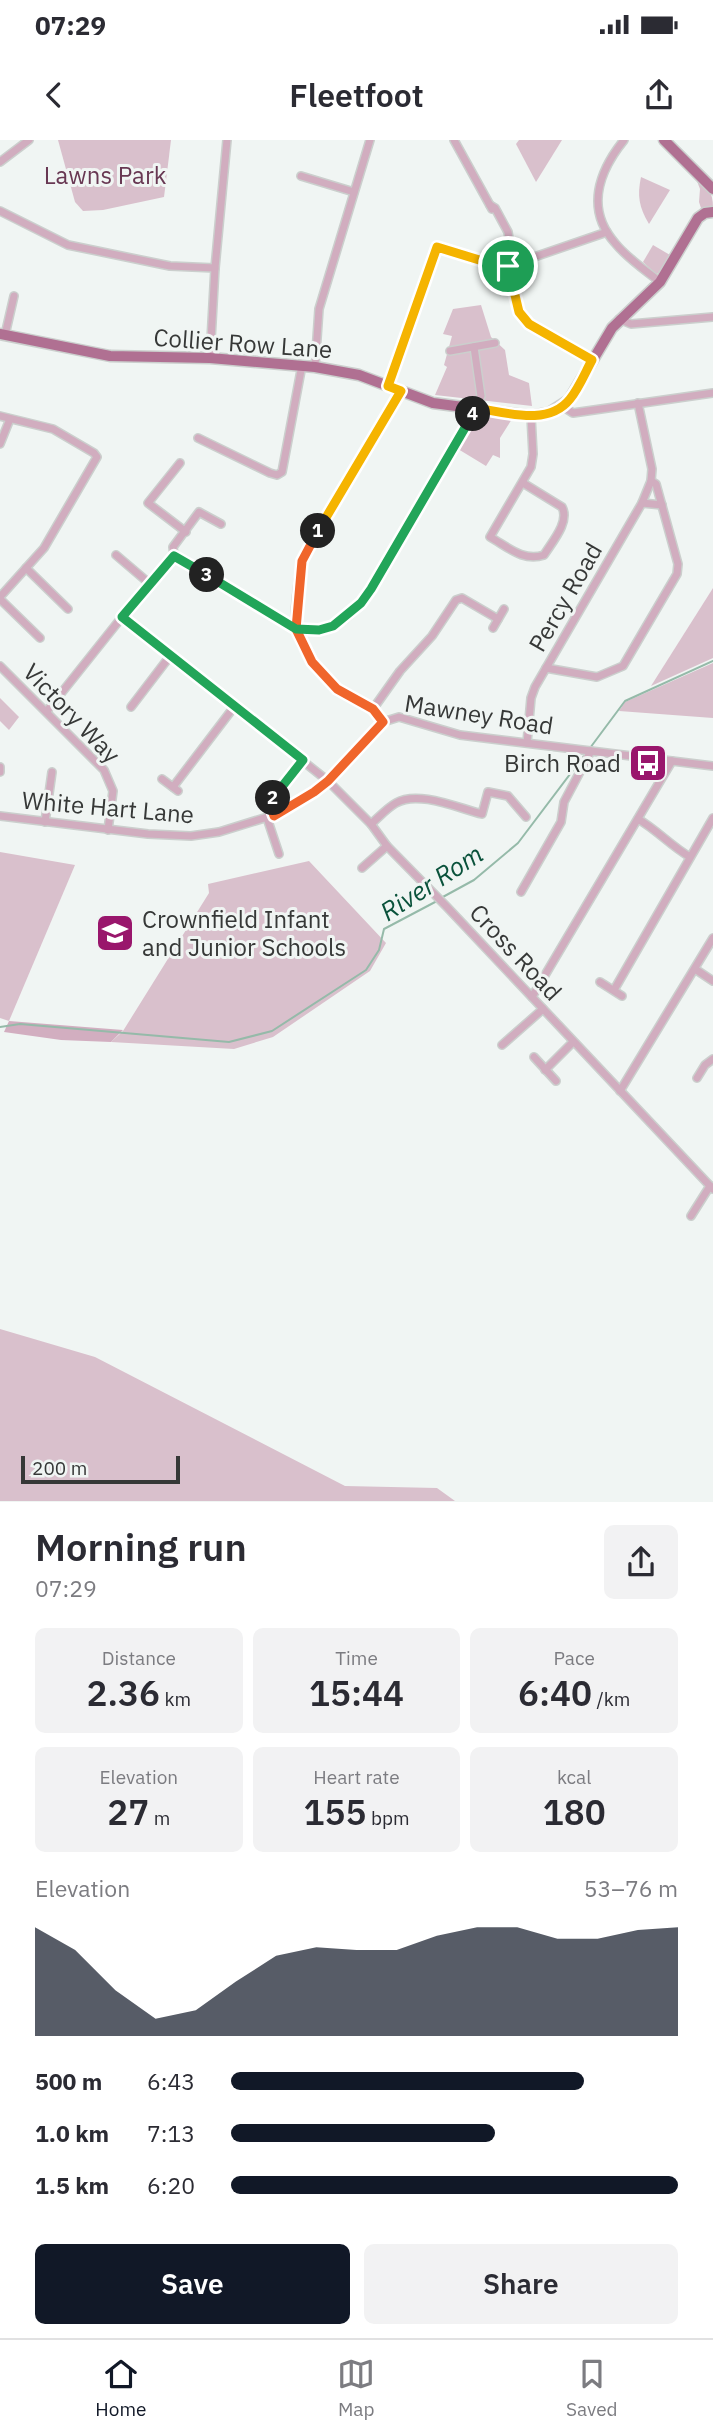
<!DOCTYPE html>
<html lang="en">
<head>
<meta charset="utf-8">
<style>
	:root { --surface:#fff; --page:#f2f2f3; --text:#2b2b33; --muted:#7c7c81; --line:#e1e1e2; --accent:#111827 }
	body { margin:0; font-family:"IBM Plex Sans",sans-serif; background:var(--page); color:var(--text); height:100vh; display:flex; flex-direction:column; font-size:26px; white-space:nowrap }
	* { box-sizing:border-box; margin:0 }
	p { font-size:23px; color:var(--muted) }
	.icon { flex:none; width:38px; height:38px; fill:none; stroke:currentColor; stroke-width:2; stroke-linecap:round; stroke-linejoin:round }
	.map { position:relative; height:1362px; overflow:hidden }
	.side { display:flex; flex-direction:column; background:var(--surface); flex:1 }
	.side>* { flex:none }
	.scale { position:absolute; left:21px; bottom:18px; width:159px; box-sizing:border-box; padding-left:7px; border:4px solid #363837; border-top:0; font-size:19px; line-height:24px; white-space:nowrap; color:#363837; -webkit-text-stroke:5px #f0f5f3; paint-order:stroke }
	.pin { position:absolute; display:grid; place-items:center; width:60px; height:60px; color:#fff; margin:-30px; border:4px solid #fff; border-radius:50%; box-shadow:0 2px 7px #0007 }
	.km { position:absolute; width:35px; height:35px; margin:-18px; border-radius:50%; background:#222; color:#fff; font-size:19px; line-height:35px; text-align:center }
	.round { display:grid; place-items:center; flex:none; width:74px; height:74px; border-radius:10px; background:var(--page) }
	.summary { display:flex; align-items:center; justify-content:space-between; height:119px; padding:0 35px }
	h1 { font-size:38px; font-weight:600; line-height:52px }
	.figures { display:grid; grid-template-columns:repeat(3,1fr); gap:10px; height:119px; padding:7px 35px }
	.figures div { display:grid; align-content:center; border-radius:10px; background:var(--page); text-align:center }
	.figures b { font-size:35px; font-weight:600 }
	.figures small { font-size:19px; font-weight:400 }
	.figures p { font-size:19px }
	.chart { height:196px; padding:14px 35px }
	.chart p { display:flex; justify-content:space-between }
	.chart svg { width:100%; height:126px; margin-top:7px; fill:var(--accent); opacity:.7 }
	.primary-button { display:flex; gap:14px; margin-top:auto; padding:14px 35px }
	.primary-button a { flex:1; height:80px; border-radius:10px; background:var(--accent); color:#fff; font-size:28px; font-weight:600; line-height:80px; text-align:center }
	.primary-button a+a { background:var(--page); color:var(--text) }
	ul { padding:0 35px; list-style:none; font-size:23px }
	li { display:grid; grid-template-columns:112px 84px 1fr; align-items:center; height:52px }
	li i { height:18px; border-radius:9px; background:var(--accent) }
	.status { display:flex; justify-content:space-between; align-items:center; height:49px; padding:0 35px; background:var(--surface); direction:ltr }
	.status svg { height:19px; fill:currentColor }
	header { display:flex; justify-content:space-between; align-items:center; height:91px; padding:0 35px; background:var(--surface); font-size:32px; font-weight:600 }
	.tab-bar { display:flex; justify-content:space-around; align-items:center; height:98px; border-top:2px solid var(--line); background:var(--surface); font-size:19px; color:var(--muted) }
	.tab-bar a { display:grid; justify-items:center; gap:4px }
	.tab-bar .current { color:var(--accent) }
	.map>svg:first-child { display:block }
</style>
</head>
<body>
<div class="status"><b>07:29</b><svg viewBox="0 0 49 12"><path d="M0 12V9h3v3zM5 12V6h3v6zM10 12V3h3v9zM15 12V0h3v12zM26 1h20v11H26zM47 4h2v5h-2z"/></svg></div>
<header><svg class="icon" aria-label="back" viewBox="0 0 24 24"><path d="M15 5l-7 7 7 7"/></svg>Fleetfoot<svg class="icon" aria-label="share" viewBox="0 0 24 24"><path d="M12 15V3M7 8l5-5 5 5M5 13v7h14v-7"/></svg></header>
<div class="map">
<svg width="713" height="1362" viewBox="0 0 713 1362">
	<rect width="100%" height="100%" fill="#f0f5f3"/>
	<g fill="#d9c0cc">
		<path d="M58 0H171L164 57 103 70 83 71 75 62Z"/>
		<path d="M519 0H562L536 42 516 4Z"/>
		<path d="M695 36C707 43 713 53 713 67L701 68 699 62 700 49Z"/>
		<path d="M641 37 670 50 649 84C639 67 637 56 641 37Z"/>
		<path d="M653 105 670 115 659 133 656 134 643 122Z"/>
		<path d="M481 165 491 197 505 210 509 235 529 243 532 266 435 255 447 227 444 225 452 196 443 194 453 169Z"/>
		<path d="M477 276 512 279 500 298V318L493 315 486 326 458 309Z"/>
		<path d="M713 448V518L651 546Z"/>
		<path d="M713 523V578L619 571 625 562Z"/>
		<path d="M0 558 19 577 9 590 0 581Z"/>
		<path d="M0 712 75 725 9 881 0 878Z"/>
		<path d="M309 721 386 803 370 831 273 897 234 909 111 902 123 891 209 753 208 744Z"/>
		<path d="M0 1189 95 1217 345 1346 437 1348 455 1361H0Z"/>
	</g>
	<path fill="#d2aec0" d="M9 881 123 890 111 902 61 900 4 892Z"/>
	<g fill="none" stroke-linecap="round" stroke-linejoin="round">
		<g stroke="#95baa9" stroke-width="2">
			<path d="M590 608 625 561 713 521"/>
			<path d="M441 758 474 740 518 703 586 613"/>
			<path d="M0 887 20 884 229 902 272 891 366 830 379 810 384 789 437 761"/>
		</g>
		<defs>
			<g id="minor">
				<path d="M454 0 492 69"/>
				<path d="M624 0C599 31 585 69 615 103 627 118 645 130 660 142"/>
				<path d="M0 22 29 0"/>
				<path d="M301 36 354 52"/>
				<path d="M490 65 495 68 508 92 513 124"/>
				<path d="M0 71 68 105 170 126 215 128"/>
				<path d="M508 126C511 140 512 157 519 170 530 191 571 208 592 221"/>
				<path d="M619 179 631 184 713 177"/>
				<path d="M5 195 14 156"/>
				<path d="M450 211 495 203"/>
				<path d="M210 218 215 128 227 0"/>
				<path d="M315 227 319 169 370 0"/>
				<path d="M389 246 437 107 502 127 508 126 607 92"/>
				<path d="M562 266 573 273 713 253"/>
				<path d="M0 276 53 289 94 313 97 317 44 408 0 457"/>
				<path d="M198 298 270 333 277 335 282 332 302 225"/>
				<path d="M0 304 10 279"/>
				<path d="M180 323 148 363 186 392"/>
				<path d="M523 343 562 367C570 382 552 402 544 415 523 422 508 407 490 397L531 327 533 314 531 276"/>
				<path d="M642 363 662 365"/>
				<path d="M116 415 150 444"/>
				<path d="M174 416 296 489C336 491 348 482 371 449L476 268 481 256 474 207"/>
				<path d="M174 416 173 407 199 372 221 384"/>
				<path d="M26 428 68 469"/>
				<path d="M0 459 40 498"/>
				<path d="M122 477 328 641 371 684 387 706 447 767 713 1049"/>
				<path d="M493 488 504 469"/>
				<path d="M0 526 104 630 113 651 108 690"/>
				<path d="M546 528 597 537 623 526 677 434 678 424 656 344 651 341"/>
				<path d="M131 567 170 516"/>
				<path d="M373 569 400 531 432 496 456 460 462 458 498 479"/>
				<path d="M47 571 122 477 174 416"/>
				<path d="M383 582C372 563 351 560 336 547 319 533 302 512 296 490 293 477 299 428 304 415L401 251"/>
				<path d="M527 603 531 558 535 547 642 363 651 341 652 329 638 263"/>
				<path d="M0 627V632"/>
				<path d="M162 639 178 651"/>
				<path d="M173 647 234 567"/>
				<path d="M274 675 271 660 303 620"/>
				<path d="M0 676 148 694 191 696 219 692 274 675 314 652 344 626 383 582 399 577 460 595 713 626"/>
				<path d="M267 678 279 714"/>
				<path d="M638 679C657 690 671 706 690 717"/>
				<path d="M45 682 52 632"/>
				<path d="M371 684C379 677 387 668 396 663 418 650 458 668 482 674L488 652 508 656 526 677"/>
				<path d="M362 728 387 706"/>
				<path d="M521 752 561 682 564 662 591 611"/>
				<path d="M695 829 713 841"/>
				<path d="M600 842 622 856"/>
				<path d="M614 850 713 678"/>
				<path d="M532 857 672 621"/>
				<path d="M502 905 543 869"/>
				<path d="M534 917 556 941"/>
				<path d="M545 930 573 902"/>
				<path d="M697 938 705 925 713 919"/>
				<path d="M620 951 713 798"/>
				<path d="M691 1076 710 1046"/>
			</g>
			<g id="major">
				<path d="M664 0 713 49"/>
				<path d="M0 194 110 216 210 218 315 227 359 235 433 263 531 276 549 273 569 260 612 188 660 142 698 78 705 73 713 72"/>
			</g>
		</defs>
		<use href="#minor" stroke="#cbcfcd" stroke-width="10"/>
		<use href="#major" stroke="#cbcfcd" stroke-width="13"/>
		<use href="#minor" stroke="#d1adbf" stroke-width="7"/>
		<use href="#major" stroke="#b07092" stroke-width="10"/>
	</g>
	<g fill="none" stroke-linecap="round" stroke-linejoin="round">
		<defs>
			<path id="split-1" d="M318 391 401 251 388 246 437 107 502 127 508 126"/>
			<path id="split-2" d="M273 658 270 665 274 676 314 652 328 641 383 582 373 569 337 549 312 522 296 489 302 421 318 391"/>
			<path id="split-3" d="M207 435 174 416 122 477 303 620 273 658"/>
			<path id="split-4" d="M207 435 296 489 319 490 333 486 361 463 371 449 473 274"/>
			<path id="split-5" d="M473 274 476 268C505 272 548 287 570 259 579 248 585 233 592 220L529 184 519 172 508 126"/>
		</defs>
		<use href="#split-1" stroke="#fff" stroke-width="14"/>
		<use href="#split-2" stroke="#fff" stroke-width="14"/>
		<use href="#split-3" stroke="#fff" stroke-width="14"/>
		<use href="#split-4" stroke="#fff" stroke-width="14"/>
		<use href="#split-5" stroke="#fff" stroke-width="14"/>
		<use href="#split-1" stroke="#f5b400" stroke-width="9"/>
		<use href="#split-2" stroke="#f0652b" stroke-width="9"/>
		<use href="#split-3" stroke="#22a559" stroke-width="9"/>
		<use href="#split-4" stroke="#22a559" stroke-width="9"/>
		<use href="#split-5" stroke="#f5b400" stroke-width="9"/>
	</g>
	<defs>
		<symbol id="bus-square" viewBox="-11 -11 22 22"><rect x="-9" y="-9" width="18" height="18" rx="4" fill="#99166c" stroke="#f0f5f3"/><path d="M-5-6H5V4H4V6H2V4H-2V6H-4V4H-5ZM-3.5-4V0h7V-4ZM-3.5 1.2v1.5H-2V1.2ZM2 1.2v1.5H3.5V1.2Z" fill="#fff"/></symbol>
		<symbol id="school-square" viewBox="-11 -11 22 22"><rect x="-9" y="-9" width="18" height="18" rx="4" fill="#99166c" stroke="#f0f5f3"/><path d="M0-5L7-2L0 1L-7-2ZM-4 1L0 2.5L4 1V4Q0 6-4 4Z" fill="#fff"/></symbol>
	</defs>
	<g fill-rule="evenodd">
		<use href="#bus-square" x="626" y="601" width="44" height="44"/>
		<use href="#school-square" x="93" y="771" width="44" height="44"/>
	</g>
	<g text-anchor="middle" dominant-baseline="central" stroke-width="6" stroke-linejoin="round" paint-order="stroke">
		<g font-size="24" fill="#683853" stroke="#f0f5f3">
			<text x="105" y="35">Lawns Park</text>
		</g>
		<g font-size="24" fill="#363837" stroke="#f0f5f3">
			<text transform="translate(243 203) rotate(4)">Collier Row Lane</text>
			<text transform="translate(565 457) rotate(-60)">Percy Road</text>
			<text transform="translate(72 573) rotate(46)">Victory Way</text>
			<text transform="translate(479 574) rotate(9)">Mawney Road</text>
			<text transform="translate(108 667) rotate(5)">White Hart Lane</text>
			<text transform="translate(516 812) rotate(47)">Cross Road</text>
		</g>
		<g font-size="24" fill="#363837" stroke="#f0f5f3" text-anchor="end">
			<text x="621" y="623">Birch Road</text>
			<text x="142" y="779" text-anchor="start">Crownfield Infant<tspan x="142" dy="28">and Junior Schools</tspan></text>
		</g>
		<g font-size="26" font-style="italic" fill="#0a523b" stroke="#f0f5f3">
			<text transform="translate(431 742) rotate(-33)">River Rom</text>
		</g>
	</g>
</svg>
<div class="scale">200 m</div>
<div class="pin" style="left:508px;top:126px;background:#1e9e55"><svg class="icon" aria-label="arrive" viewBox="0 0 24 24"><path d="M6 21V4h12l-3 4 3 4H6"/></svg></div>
<b class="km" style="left:318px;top:391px">1</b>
<b class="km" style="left:273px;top:658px">2</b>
<b class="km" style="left:207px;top:435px">3</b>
<b class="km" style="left:473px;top:274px">4</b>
</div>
<section class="side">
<div class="summary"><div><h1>Morning run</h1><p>07:29</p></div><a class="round"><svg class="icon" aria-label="share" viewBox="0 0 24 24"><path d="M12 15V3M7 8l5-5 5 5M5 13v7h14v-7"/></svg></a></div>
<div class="figures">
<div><p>Distance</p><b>2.36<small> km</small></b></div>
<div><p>Time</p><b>15:44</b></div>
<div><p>Pace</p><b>6:40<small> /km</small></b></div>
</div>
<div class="figures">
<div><p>Elevation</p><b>27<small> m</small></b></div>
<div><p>Heart rate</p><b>155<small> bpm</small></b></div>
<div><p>kcal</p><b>180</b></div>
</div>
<div class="chart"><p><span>Elevation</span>53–76 m</p>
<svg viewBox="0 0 160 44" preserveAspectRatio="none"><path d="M0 44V6L10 14L20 28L30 38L40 35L50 25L60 16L70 13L80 14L90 14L100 9L110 6L120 6L130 10L140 10L150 7L160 6V44z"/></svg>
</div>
<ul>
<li><b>500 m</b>6:43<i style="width:79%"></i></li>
<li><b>1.0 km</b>7:13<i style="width:59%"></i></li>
<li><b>1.5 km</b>6:20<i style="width:100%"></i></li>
</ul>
<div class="primary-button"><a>Save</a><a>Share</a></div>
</section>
<nav class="tab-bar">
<a class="current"><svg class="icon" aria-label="home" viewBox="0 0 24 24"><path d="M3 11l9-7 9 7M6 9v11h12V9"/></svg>Home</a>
<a><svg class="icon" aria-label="map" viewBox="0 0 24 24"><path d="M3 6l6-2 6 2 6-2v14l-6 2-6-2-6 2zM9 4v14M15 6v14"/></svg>Map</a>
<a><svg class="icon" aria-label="saved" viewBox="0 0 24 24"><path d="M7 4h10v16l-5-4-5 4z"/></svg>Saved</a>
</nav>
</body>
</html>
